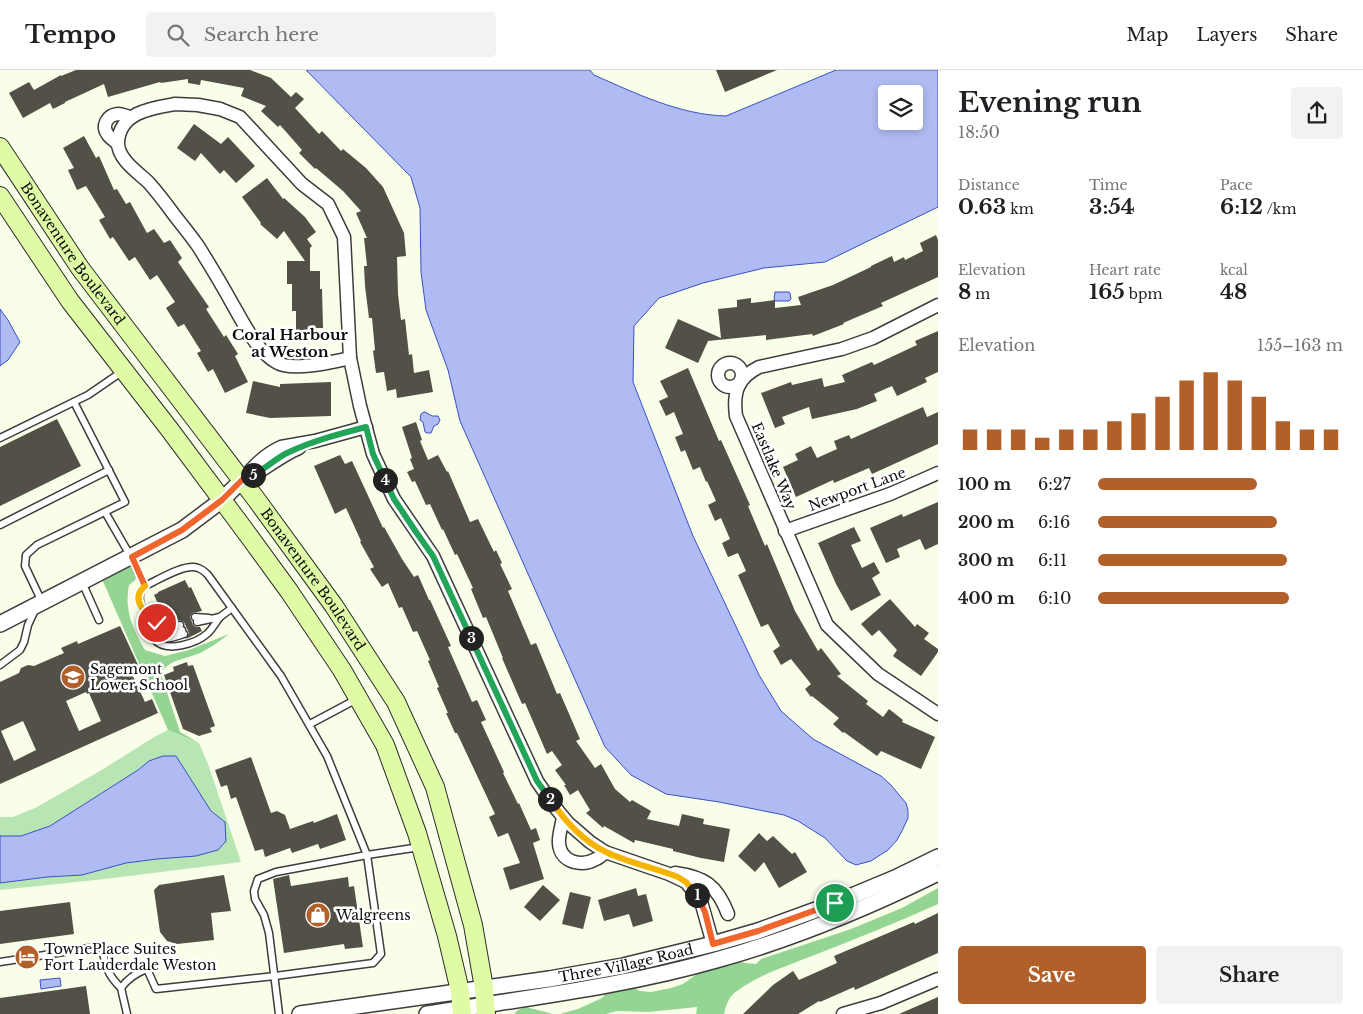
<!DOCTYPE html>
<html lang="en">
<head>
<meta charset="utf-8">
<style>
	:root { --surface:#fff; --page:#f2f2f2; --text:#202124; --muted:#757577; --line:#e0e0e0; --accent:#b2602a }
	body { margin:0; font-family:"Libre Baskerville",serif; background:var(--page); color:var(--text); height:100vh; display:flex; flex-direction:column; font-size:19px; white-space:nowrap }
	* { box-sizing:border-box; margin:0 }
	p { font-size:16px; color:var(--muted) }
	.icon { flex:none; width:28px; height:28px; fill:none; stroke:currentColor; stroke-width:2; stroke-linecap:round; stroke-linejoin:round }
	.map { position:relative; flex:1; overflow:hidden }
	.panel { display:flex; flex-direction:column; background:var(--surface); width:425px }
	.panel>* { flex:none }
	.controls { position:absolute; left:878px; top:15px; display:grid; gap:10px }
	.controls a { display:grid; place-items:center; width:45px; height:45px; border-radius:5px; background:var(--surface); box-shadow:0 2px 8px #0003; font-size:25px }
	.pin { position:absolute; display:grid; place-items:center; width:42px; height:42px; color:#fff; margin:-21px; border:2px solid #fff; border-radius:50%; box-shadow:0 1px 5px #0007 }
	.km { position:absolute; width:25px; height:25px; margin:-12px; border-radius:50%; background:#222; color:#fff; font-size:14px; line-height:25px; text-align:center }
	.round { display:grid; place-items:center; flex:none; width:52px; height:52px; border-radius:5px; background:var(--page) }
	.overview { display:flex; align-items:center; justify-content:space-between; height:85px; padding:0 20px }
	h1 { font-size:28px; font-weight:800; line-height:38px }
	.stats { display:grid; grid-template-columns:repeat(3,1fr); gap:8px; height:85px; padding:5px 20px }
	.stats div { display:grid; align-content:center }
	.stats b { font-size:21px; font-weight:800 }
	.stats small { font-size:14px; font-weight:400 }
	.stats p { font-size:14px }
	.chart { height:140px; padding:10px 20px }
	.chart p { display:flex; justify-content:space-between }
	.chart svg { width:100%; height:90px; margin-top:5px; stroke:var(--accent); stroke-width:6 }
	.cta { display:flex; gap:10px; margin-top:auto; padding:10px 20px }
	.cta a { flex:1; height:58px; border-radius:5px; background:var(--accent); color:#fff; font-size:20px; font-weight:800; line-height:58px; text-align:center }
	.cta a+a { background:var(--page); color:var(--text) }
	ul { padding:0 20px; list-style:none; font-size:16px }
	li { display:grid; grid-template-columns:80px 60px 1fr; align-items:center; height:38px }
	li i { height:12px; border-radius:6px; background:var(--accent) }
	header { display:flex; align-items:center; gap:30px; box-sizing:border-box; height:70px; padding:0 25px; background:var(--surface); border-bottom:1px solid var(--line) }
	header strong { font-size:24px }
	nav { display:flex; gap:28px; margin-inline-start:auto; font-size:18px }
	.search { width:350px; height:45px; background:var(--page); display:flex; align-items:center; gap:12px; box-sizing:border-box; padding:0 18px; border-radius:5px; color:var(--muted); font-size:19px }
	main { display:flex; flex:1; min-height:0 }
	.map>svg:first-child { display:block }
</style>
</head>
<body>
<header>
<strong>Tempo</strong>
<div class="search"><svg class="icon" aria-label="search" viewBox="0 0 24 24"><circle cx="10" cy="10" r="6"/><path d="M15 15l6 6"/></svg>Search here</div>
<nav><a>Map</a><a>Layers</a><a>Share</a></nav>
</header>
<main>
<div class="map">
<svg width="938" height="944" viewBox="0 0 938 944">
	<rect width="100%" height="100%" fill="#f8fee8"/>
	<path fill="#b8e5b4" d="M168 660 199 673 208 694 241 792 105 809 0 820V813L47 807 82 805 126 793 157 789 225 752 211 741 176 686 149 691 138 700 50 756 21 766H0V747H13L37 737 100 701 156 666Z"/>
	<g fill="#95d594">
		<path d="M132 495 137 506 135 510 129 515C124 541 133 559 145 580L165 586 189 580 229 564C220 571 212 577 202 582 189 589 167 589 161 604L180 662 199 673 168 660 102 509 126 496Z"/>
		<path d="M938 818V834C898 852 858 868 817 884 792 894 758 905 737 921 729 926 726 935 724 944H696L697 937 648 942 617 941 606 944H514L518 940 526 937 553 944H560L578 939 602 928 609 919 630 916 640 921 651 922 671 918 683 914 701 901 731 889 745 893 756 894 761 889 851 859 902 838Z"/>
	</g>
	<g fill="#afbbf2" stroke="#3a50c6" fill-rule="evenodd">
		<path d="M306 0H590L594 5C635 23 680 45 726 46L836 0H938V137L825 192 764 198 703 213 659 228 634 256 633 312 693 466 759 605 781 641 813 669 881 706 890 714 906 733 908 740V748L902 761 897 770 888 780 871 791 856 795 847 791 825 768 798 751 784 745 719 732 666 724 631 705 605 677 460 351 448 300 426 240 421 202 420 138 411 107ZM886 24H914V51H886Z"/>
		<path d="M775 222H789L790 223 791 229 789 231H775L774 229Z"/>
		<path d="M0 239 8 250 20 272 8 290 0 296Z"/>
		<path d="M424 342 427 343 432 346H438L440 350 438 354 434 356 431 363H427L425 362 423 352 420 350 421 344Z"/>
		<path d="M163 686H176L211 741 225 752 226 771 218 780 196 786 157 789 126 793 82 805 47 807 0 813V766H21L50 756 138 700 149 691Z"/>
		<path d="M60 908 61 916 41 919 40 910Z"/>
	</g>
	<g fill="#525047" fill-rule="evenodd">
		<path d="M76 0H250L271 8 291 27 296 22 304 29 295 38 319 64 322 61 341 81 343 79 366 98 383 117 404 163 406 186 397 187 398 224 401 250 405 249 409 285 412 284 414 303 429 300 433 322 397 328 396 319 387 321 384 302 376 303 373 281 375 280 372 248H369L365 216 364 196H367L364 168H367L356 143 361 141 343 121 316 98 315 99 299 83 302 80 280 55 278 57 261 41 266 36 241 26 244 18 201 10 200 15 188 13V9L161 13 160 12 108 27 104 14 65 32V33L53 39 50 33 23 48 9 23 29 12 34 20 61 5V6Z"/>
		<path d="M716 0H777L725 22Z"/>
		<path d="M194 54 221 74 228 67 255 96 236 113 224 100 220 104 201 83 195 91 177 78Z"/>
		<path d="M84 66 96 88 99 86 114 120 117 119 126 134 130 132 147 163 154 159 164 173 170 170 182 188 178 192 209 237 206 239 224 267 226 265 238 284 235 286 248 312 225 323 213 299 208 302 197 283 201 281 184 254 178 257 166 238 175 232 157 205 150 210 135 187 129 191 113 167 110 169 99 150 105 147 86 116 77 120 68 100 74 98 63 78Z"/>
		<path d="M267 108 283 129 284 128 305 147 316 162 307 169 312 176 310 178V201H320V219H322L323 258H315V267L296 268V241H292V214H287V191H305L284 161 277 169 260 154 261 153 242 127Z"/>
		<path d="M936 165 938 170V207L881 233 883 236 843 253 844 254 813 266 812 264 766 270V265L708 271 698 293 665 278 678 249 721 268 718 239 737 237V230L751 228V233L775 230V238L801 235 798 227 833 215 871 197V196L892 186 894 192 904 187 905 190 923 181 920 173Z"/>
		<path d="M938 261V302L925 308 927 312 897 326 892 316 874 324 877 331 857 339 812 349 809 337 782 347 785 354 775 358 761 323 791 312 792 315 822 308 824 317 845 312 842 305 872 292 874 295 917 275 915 271Z"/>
		<path d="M688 298 719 371 721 370 750 435 748 436 765 476 767 474 795 541 818 581 821 578 841 604 837 606 868 631 866 634 883 647 889 639 903 650 902 652 935 667 921 699 881 681 877 686 844 662 843 663 833 654 839 648 812 626 811 627 805 619 811 614 791 589 781 595 773 581 780 576 768 554 761 557 738 505 746 501 738 483 728 487 722 473 730 469 721 448 715 451 708 435 716 431 707 411 706 412 700 397 693 400 685 380 681 382 675 367 683 364 674 342 666 346 659 331 668 327 660 311Z"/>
		<path d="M253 311 280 317V314L331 312V346L270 348 246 343Z"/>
		<path d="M923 337 927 347 938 342V374L872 404 869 398 834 413 833 410 796 427 783 397 798 390 795 384 811 376 817 388 837 379 834 371 849 365 851 369Z"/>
		<path d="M57 349 81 396 0 436V377Z"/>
		<path d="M416 352 422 370 420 371 428 390 438 385 447 402 448 401 470 452 478 449 494 482 496 480 502 493 500 494 512 519 508 521 531 575 536 573 557 624 560 623 580 669 576 671 595 698 601 694 615 719 630 732 632 730 651 741 647 749 679 756 682 744 704 749 703 754 730 759 724 792 701 788 673 781V779L635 770 634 773 604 756 603 758 586 743 590 740 578 720 570 725 564 715H566L555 700 562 695 552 681 547 684 525 633 522 634 502 588H503L486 547 483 548 471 519 473 518 457 484 455 485 443 459 442 460 430 434 426 435 415 411 412 412 407 402 414 399 410 389 412 388 402 357Z"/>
		<path d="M340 385 345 394 352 391 383 458 384 457 402 489 414 507 418 505 429 530H430L451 576 448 577 472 632 477 630 486 650 481 652 504 702 503 703 518 734 519 733 531 760 536 758 540 770 533 773 544 809 510 820 503 798 520 793 508 763 498 767 489 747 495 744 457 663H455L446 643H448L437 618 439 617 428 591 430 590 417 561 413 562 402 537 399 538 388 513 382 517 370 499 374 497 360 472 361 471 346 438 335 444 314 396Z"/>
		<path d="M938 432V474L925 480 920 469 897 479 900 487 886 493 870 458 902 444 903 447Z"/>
		<path d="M854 457 861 471 851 475 862 498 874 492 880 503 872 508 881 525 851 541 836 514 818 473Z"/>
		<path d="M185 510 189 518 191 517 202 541 192 543 190 547 193 555 196 557H200L202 561 186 569 189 563 184 552 179 550 167 553 154 525 158 523V522Z"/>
		<path d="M890 529 915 557 917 554 929 563 924 569 938 579V582L921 606 893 586 897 580 879 560 872 566 861 554Z"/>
		<path d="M120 556 139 597 130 600 145 632 152 629 158 643 0 714V612L19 603 21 598 28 595 34 596 64 583 61 578 77 571 78 574ZM86 622 87 624 89 623 101 651 79 661 66 631ZM23 651 36 680 14 691 1 661Z"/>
		<path d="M187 592 188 596 193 595 215 656 210 658 212 662 199 666 183 659 164 605 174 601 173 597Z"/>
		<path d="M251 687 271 743 277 741 285 745 290 759 313 751 314 753 337 744 346 770 320 779 318 774 292 783 290 778 265 787 263 779 255 781 236 727 231 729 227 715 221 717 215 700Z"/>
		<path d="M759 763 767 771 773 766 792 784 795 782 807 802 779 818 764 792 755 802 738 786Z"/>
		<path d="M224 805 231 841 211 843 214 870 177 874 167 871 160 862 154 820 159 815Z"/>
		<path d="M289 805 291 816 348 807 349 817 354 816 363 877 345 879 344 874 284 883 273 809Z"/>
		<path d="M543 815 560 830 540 851 524 837Z"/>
		<path d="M636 818 638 826 646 824 653 851 633 857 629 844 604 851 598 830Z"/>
		<path d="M570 822 591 827 583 859 562 854Z"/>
		<path d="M70 832 74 864 0 874V841Z"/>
		<path d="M938 843V883L855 920 854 917 820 932 819 931 798 944H743L773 915 793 901 799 910 837 893 834 886 914 852 915 854Z"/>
		<path d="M86 916 90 944H0V928Z"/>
		<path d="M938 927V944H899Z"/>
	</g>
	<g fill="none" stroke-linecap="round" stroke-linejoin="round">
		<defs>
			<g id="service">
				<path d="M0 368 88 325 123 301"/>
				<path d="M105 442 131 487 145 516C158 510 185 493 198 498 202 499 205 502 208 505L281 606 327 686 367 785 381 884 373 893 275 906 156 919 147 899C136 903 128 908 121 918L127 944"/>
				<path d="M0 455 109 400"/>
				<path d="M82 512 99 550"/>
				<path d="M145 516C130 529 152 561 166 563 171 564 177 562 182 560"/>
				<path d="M42 532 25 496 26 485 37 475 125 432 74 332"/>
				<path d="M195 547 209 548"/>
				<path d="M156 552 166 558 180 555"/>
				<path d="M197 552 220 547 232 538"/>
				<path d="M150 558C151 561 152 566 154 569 166 584 197 573 208 563 213 558 216 552 220 547"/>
				<path d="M153 563C163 572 172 568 184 564"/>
				<path d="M0 595 20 580 24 572 28 555 35 540"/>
				<path d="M310 654 357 629"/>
				<path d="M0 892 102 876C105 896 107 904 121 918"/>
				<path d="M279 944 269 863 264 845 255 829 254 821 258 809 276 802 367 785 420 777"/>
			</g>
			<g id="minor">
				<path d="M175 34 198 35 220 39 240 47 302 114 328 134 344 167 350 288C333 292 291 302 276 292 257 281 244 254 233 235 222 215 210 195 198 176 191 166 183 156 175 146 167 135 158 123 149 113 139 103 117 89 118 72 120 42 152 38 175 34Z"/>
				<path d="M117 73C115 71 110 68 108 65 101 56 107 45 118 44 122 44 126 46 130 47"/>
				<path d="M938 235 873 268 842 279 759 297C737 308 733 323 736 346L827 555 878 604 938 644"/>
				<path d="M350 288 360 336 373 384 394 429 433 486 537 711 554 736 568 753 590 772 605 782 669 804 686 812 694 822 702 835 713 874"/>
				<circle cx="730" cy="305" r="12"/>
				<path d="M252 406C268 397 282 385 299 378"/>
				<path d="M242 410C253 397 265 384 281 377L315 371 366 357"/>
				<path d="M785 461 890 424 938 403"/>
				<path d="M563 747C562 755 558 766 559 774 561 793 582 797 596 789 600 788 603 784 605 782"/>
				<path d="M675 803C704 807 717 815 728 844"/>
				<path d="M843 944 881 933 938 909"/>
			</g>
			<g id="tertiary">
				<path d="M0 554 182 460 222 430 242 410"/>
				<path id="s1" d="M300 944 549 909 623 896 713 874 758 861 835 833 895 808 938 787"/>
				<path d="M427 944C523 928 622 917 716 890 793 869 867 838 938 803"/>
			</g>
			<g id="secondary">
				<path id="s2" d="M0 77 80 198 256 429 334 536 396 632 435 717 473 855 484 918 486 944"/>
				<path d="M0 126 70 231 170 360 243 458 289 521 342 600 385 675 417 763 447 866 460 921 462 944"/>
			</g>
		</defs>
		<use href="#service" stroke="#3d3d3d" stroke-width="9"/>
		<use href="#minor" stroke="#3d3d3d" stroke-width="15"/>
		<use href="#tertiary" stroke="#3d3d3d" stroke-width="18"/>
		<use href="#secondary" stroke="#2c2c2c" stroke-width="20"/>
		<use href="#service" stroke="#fff" stroke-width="6"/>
		<use href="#minor" stroke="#fff" stroke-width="12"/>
		<use href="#tertiary" stroke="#fff" stroke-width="15"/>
		<use href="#secondary" stroke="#dffba6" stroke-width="18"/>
	</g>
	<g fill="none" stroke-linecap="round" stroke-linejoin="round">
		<defs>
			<path id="split-1" d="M697 825 705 842 713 874 758 861 835 833"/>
			<path id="split-2" d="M550 729C564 750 583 771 606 782 629 793 655 798 678 807L686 812 697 825"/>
			<path id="split-3" d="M471 568 537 711 550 729"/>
			<path id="split-4" d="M385 410 394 429 416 462 433 486 471 568"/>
			<path id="split-5" d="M253 405C265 399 275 389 287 383 312 371 339 364 366 357L373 384 385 410"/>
			<path id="split-6" d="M145 516 132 487 182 460 222 430 242 410 253 405"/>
			<path id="split-7" d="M145 516C129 529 146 545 157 553"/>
		</defs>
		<use href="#split-1" stroke="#fff" stroke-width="10"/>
		<use href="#split-2" stroke="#fff" stroke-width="10"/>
		<use href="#split-3" stroke="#fff" stroke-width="10"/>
		<use href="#split-4" stroke="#fff" stroke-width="10"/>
		<use href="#split-5" stroke="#fff" stroke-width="10"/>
		<use href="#split-6" stroke="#fff" stroke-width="10"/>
		<use href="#split-7" stroke="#fff" stroke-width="10"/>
		<use href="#split-1" stroke="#f0652b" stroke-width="6"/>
		<use href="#split-2" stroke="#f5b400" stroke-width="6"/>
		<use href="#split-3" stroke="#22a559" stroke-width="6"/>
		<use href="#split-4" stroke="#22a559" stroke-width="6"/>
		<use href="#split-5" stroke="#22a559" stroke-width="6"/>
		<use href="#split-6" stroke="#f0652b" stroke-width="6"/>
		<use href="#split-7" stroke="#f5b400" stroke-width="6"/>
	</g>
	<defs>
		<symbol id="school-disc" viewBox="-11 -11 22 22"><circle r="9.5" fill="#b2602a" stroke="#fff"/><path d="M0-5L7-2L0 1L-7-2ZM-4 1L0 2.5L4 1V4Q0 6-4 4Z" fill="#fff"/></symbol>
		<symbol id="shop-disc" viewBox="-11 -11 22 22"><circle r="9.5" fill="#b2602a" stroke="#fff"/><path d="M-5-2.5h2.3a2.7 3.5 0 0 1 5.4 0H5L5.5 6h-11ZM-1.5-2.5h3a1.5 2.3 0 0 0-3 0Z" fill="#fff"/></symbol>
		<symbol id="hotel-disc" viewBox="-11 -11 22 22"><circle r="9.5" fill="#b2602a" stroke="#fff"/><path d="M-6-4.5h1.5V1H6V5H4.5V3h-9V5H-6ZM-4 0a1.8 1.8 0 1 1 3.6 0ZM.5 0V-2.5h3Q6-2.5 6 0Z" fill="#fff"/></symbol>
	</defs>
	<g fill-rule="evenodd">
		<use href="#school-disc" x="59" y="593" width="28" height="28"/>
		<use href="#shop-disc" x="304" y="831" width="28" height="28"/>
		<use href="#hotel-disc" x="13" y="873" width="28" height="28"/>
	</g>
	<g text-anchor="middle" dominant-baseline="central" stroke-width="5" stroke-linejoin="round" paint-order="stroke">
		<g font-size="14" fill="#0a0a0a" stroke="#fff">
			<text stroke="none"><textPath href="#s2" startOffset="129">Bonaventure Boulevard</textPath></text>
			<text transform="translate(774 396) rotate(67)">Eastlake Way</text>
			<text transform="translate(857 419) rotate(-20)">Newport Lane</text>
			<text stroke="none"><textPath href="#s2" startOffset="534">Bonaventure Boulevard</textPath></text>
			<text stroke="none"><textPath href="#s1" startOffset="330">Three Village Road</textPath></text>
		</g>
		<g font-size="14" fill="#0a0a0a" stroke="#fff" text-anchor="start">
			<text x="90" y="599">Sagemont<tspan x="90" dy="16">Lower School</tspan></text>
			<text x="336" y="845">Walgreens</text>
			<text x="44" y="879">TownePlace Suites<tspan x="44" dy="16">Fort Lauderdale Weston</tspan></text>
		</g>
		<g font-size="15" font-weight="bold" fill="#0a0a0a" stroke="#fff">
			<text x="290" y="264">Coral Harbour<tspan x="290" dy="17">at Weston</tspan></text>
		</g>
	</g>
</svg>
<div class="controls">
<a><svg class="icon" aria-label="layers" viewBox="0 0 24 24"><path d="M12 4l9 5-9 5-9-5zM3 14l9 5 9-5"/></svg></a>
</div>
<div class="pin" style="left:835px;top:833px;background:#1e9e55"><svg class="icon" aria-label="arrive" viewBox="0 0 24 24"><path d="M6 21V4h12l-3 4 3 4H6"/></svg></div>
<div class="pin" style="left:157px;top:553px;background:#d93025"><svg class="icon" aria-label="check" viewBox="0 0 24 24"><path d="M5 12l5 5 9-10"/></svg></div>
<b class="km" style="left:697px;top:825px">1</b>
<b class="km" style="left:550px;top:729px">2</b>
<b class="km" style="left:471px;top:568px">3</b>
<b class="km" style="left:385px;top:410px">4</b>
<b class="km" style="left:253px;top:405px">5</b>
</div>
<section class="panel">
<div class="overview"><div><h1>Evening run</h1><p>18:50</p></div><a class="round"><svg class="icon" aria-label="share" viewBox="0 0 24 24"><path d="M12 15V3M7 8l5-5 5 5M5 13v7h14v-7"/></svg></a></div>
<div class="stats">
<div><p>Distance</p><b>0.63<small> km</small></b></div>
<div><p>Time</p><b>3:54</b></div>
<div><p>Pace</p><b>6:12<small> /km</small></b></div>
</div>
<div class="stats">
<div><p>Elevation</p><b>8<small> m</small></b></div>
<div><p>Heart rate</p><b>165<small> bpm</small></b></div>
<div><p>kcal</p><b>48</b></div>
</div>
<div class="chart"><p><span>Elevation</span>155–163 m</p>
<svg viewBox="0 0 160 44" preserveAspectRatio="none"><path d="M5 44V34M15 44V34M25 44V34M35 44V38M45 44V34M55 44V34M65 44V30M75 44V26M85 44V18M95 44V10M105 44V6M115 44V10M125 44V18M135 44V30M145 44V34M155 44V34"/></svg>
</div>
<ul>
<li><b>100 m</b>6:27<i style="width:65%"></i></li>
<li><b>200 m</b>6:16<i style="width:73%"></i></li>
<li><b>300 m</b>6:11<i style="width:77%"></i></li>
<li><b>400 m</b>6:10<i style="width:78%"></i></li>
</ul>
<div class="cta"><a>Save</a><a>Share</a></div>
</section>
</main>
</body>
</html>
